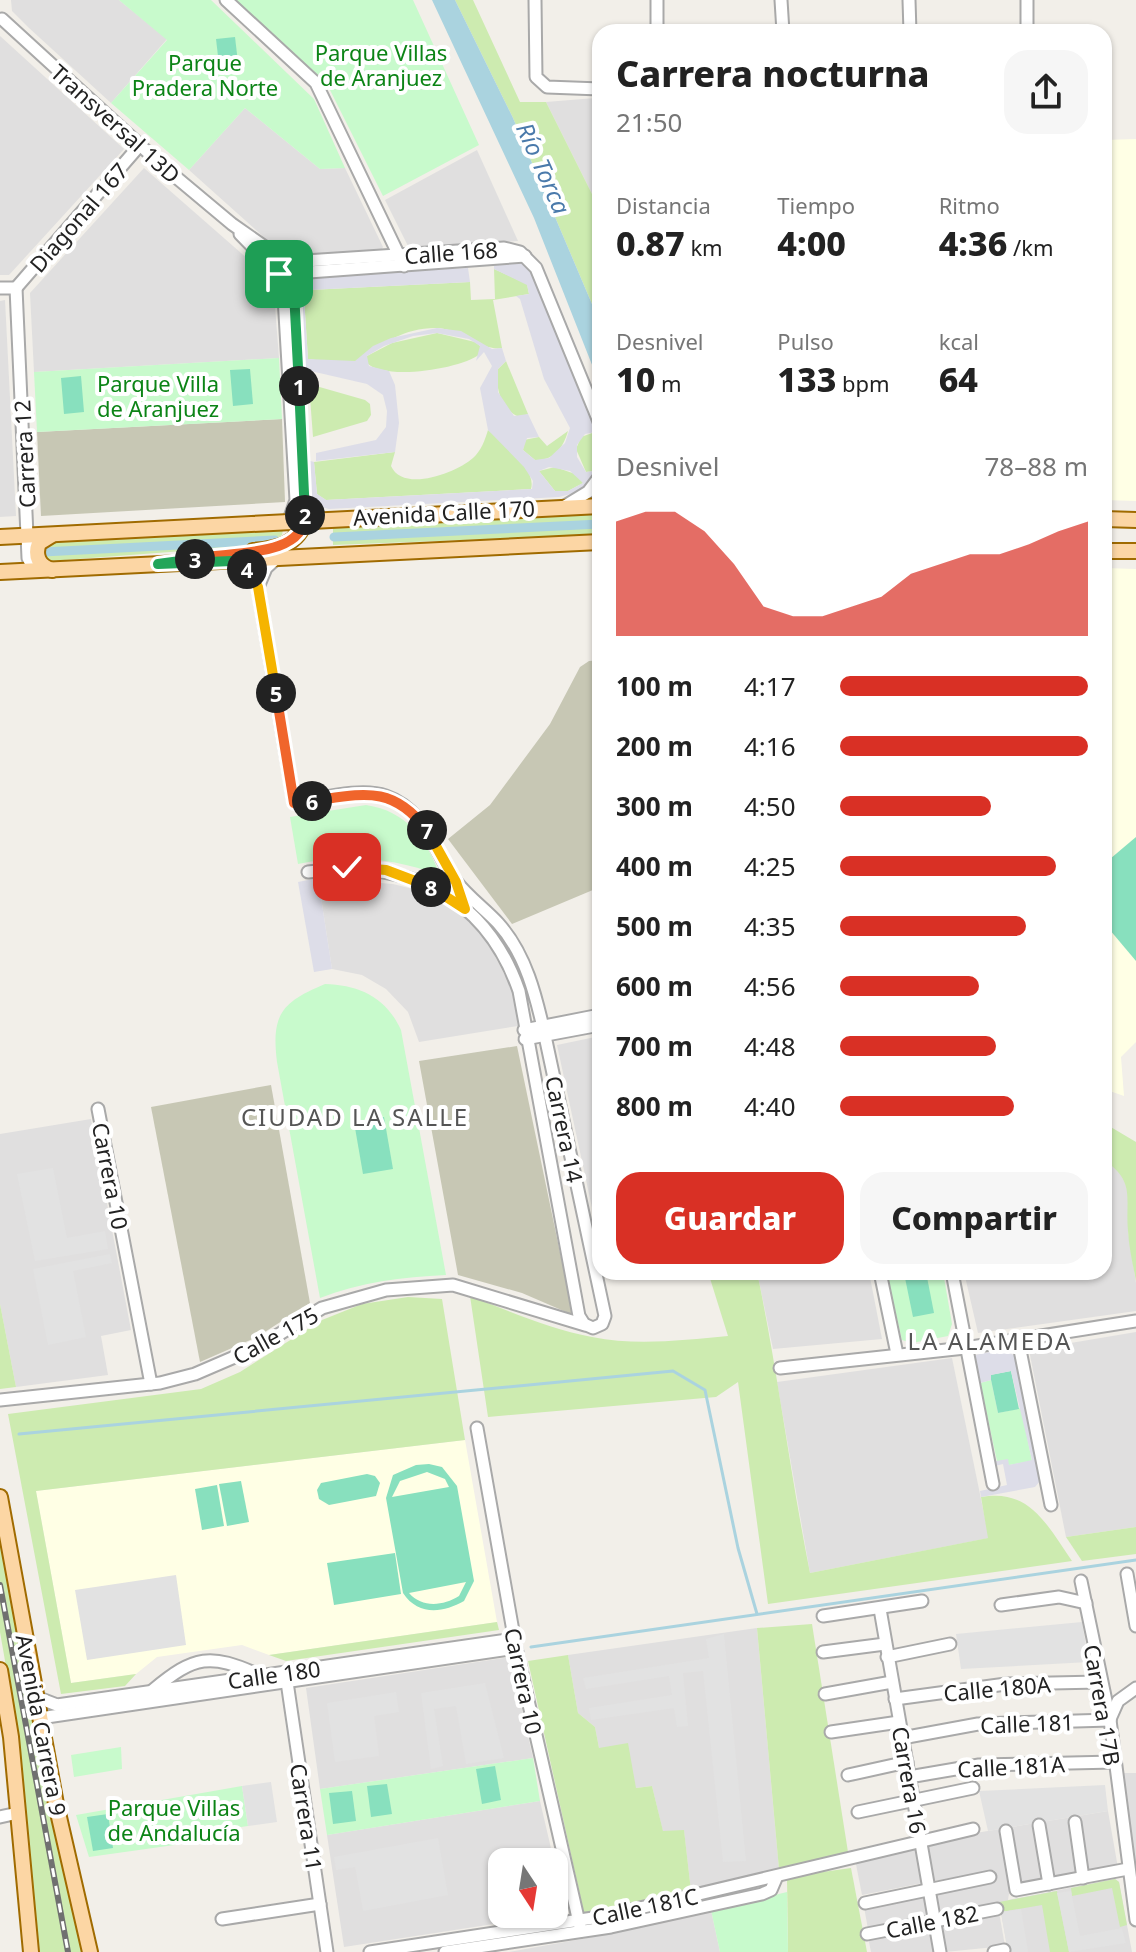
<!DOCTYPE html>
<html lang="es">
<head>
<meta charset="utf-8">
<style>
	:root { --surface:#fff; --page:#f6f6f6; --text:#222; --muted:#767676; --accent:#d93025 }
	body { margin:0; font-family:"Noto Sans",sans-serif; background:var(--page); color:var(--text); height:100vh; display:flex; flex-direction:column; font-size:30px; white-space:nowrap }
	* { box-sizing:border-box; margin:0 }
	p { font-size:26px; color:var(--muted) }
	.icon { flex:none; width:44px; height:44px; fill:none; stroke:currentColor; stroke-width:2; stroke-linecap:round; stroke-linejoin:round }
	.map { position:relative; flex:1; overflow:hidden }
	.sheet { position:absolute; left:592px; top:24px; width:520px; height:1256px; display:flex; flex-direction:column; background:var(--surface); border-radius:24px; box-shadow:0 2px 6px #0004 }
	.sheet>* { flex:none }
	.needle { width:52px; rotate:168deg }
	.fabs { position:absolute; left:488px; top:1848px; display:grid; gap:16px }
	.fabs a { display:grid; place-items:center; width:80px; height:80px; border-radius:16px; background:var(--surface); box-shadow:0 2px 6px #0004; font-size:40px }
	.pin { position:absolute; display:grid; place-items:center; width:68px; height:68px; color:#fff; margin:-34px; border-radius:16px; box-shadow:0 4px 12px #0006 }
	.km { position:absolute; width:40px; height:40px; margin:-20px; border-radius:50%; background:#222; color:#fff; font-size:22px; line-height:40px; text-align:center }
	.round { display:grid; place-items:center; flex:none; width:84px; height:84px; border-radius:24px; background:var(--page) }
	.head { display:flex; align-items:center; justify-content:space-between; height:136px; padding:0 24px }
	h1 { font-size:36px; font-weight:800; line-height:60px }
	.figures { display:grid; grid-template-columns:repeat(3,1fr); gap:12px; height:136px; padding:8px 24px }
	.figures div { display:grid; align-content:center }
	.figures b { font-size:34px; font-weight:800 }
	.figures small { font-size:22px; font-weight:400 }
	.figures p { font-size:22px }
	.chart { height:224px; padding:16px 24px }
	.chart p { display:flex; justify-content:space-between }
	.chart svg { width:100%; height:144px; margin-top:8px; fill:var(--accent); opacity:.7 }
	.action { display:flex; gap:16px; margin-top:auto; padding:16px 24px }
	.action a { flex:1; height:92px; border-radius:24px; background:var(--accent); color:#fff; font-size:32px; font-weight:800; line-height:92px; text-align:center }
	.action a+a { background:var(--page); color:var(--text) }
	ul { padding:0 24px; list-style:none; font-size:26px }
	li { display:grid; grid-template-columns:128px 96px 1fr; align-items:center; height:60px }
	li i { height:20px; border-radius:10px; background:var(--accent) }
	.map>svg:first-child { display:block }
</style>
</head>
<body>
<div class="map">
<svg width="1136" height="1952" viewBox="0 0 1136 1952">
	<rect width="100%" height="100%" fill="#f2efe9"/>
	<g fill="#e0dfdf" fill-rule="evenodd">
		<path d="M11 0H119L167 39 111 103 28 27 12 11Z"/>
		<path d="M0 36 124 149 9 275H0Z"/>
		<path d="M595 98 600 108V210L546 102Z"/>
		<path d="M245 108 320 169 345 168 383 247 380 252 294 256 276 248 189 170Z"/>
		<path d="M477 150 518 241 409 248 385 200Z"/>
		<path d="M144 168 273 281 279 358 34 372 30 293Z"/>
		<path d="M5 300 16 516 0 517V301Z"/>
		<path d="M318 878 393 884 429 893 460 911 485 937 513 991 518 1026 419 1042 408 1012 386 989 362 975 332 969Z"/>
		<path d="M600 1036V1216L594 1217 557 1045Z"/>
		<path d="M91 1119 131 1330 101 1336 108 1375 16 1387 0 1304V1134Z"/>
		<path d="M1104 1160 1121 1172 1129 1193 1128 1231 1136 1283V1311L978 1333 964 1272H1104Z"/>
		<path d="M757 1272H869L882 1339 773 1349Z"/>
		<path d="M1136 1332V1527L1066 1537 1029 1350Z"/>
		<path d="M952 1358 989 1538 810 1573 777 1382Z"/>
		<path d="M757 1628 779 1869 691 1891 684 1831 663 1832 652 1786 636 1788 599 1748 595 1727 578 1713 568 1655Z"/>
		<path d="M510 1657 533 1758 320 1789 306 1688Z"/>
		<path d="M1120 1773H1136V1864H1135Z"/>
		<path d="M540 1801 566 1913 344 1947 327 1835ZM502 1862H554V1914H502Z"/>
		<path d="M1108 1811 1118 1868 1010 1887 1008 1900 1115 1879 1119 1882 1132 1952H1008L999 1902 939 1914 935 1893 996 1879 994 1870 934 1881 927 1841Z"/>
		<path d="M916 1847 923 1883 862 1895 855 1859Z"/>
		<path d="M926 1894 931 1917 868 1929 864 1907Z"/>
		<path d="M711 1910 720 1952H509L587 1938Z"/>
		<path d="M999 1912 1005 1946 945 1952 940 1922Z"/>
		<path d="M932 1926 936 1952H871L868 1937Z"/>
	</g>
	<g fill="#ffffe5">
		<path d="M1136 139V501L1104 500V140Z"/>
		<path d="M1104 568 1136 569V1042L1121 1057 1124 1096 1104 1089Z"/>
		<path d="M465 1440 497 1622 269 1655 242 1645 157 1657 136 1674 71 1683 36 1491Z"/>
	</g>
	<g fill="#c7c7b4">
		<path d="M282 419 285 502 41 516 37 432Z"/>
		<path d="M600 660V887L512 924 448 839 490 805 550 724 580 667 589 661Z"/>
		<path d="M517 1046 573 1315 522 1293 458 1275 419 1061Z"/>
		<path d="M271 1085 310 1303 257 1337 200 1362 151 1107Z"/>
	</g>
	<g fill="#cdebb0">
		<path d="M455 0H473L520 102H546L600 210V323L513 118Z"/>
		<path d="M494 269 527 284 529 294 493 300 502 348C484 352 461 329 438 328 406 327 383 343 358 360 347 367 320 360 308 359L304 297 309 290 470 282 471 300 495 299Z"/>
		<path d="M437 333 475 342 480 346V354C461 369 385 381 367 363V356L392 343Z"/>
		<path d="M506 361 528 414 520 417C501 411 495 388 498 369Z"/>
		<path d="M309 384 365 400 370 404 371 415 367 421 313 437Z"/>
		<path d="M488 430C502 442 537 468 531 489L326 500 317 494 314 462 395 452 391 466C403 493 456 473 473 458 481 451 485 440 488 430Z"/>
		<path d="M568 431C563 448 554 461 535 460L523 450 524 440 539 437 547 446Z"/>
		<path d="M595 432 599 448 594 471 586 472 576 449 581 437Z"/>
		<path d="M555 467 578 475 583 483 568 491H555L539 471Z"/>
		<path d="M600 511V535L333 545V525Z"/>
		<path d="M284 524 282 535 264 545 51 561 44 558 41 548 51 542Z"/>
		<path d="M1104 1123 1136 1142V1281C1133 1265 1129 1248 1128 1231 1125 1197 1136 1182 1104 1160Z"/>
		<path d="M708 1272H757C778 1372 790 1473 810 1573L988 1538 981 1497C1030 1488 1047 1525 1072 1561L768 1604 738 1382 716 1397 488 1417 470 1296C509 1311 550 1329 592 1337 637 1346 683 1340 728 1336Z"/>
		<path d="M408 1297 442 1299 465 1440 36 1491 71 1683 136 1674 125 1686 61 1694 8 1414 201 1389 240 1372 322 1320 362 1304Z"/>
		<path d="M0 1304 16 1387 0 1389Z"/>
		<path d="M1136 1527V1554L1082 1561 1066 1537Z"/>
		<path d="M0 1540 49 1811 83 1952H39L16 1724 0 1632Z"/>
		<path d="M497 1622 499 1630 286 1661 269 1655Z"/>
		<path d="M812 1624 848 1852 779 1869 757 1628Z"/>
		<path d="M568 1655 578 1713 595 1727 599 1748 628 1743 636 1788 652 1786 663 1831 684 1830 691 1891 584 1913 528 1661Z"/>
		<path d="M851 1868 867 1952H788L787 1877Z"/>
		<path d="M1115 1879 1119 1882 1127 1925 1120 1927 1112 1888 1072 1896 1071 1888Z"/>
		<path d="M1057 1891 1069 1952H1050L1042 1905 1001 1912 999 1902Z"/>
	</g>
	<g fill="#c8facc">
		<path d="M119 0H211L314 99 345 168 320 169 245 108 189 170 111 103 167 40Z"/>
		<path d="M234 0H413L479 145 383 196 326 82Z"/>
		<path d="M279 358 282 419 37 432 34 372Z"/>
		<path d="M366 805C407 811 426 839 440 875 392 858 348 853 298 864L290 817Z"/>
		<path d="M325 984C359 985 386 997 401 1030L446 1275C402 1277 361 1282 320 1298L277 1062C271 1014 282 1002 325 984Z"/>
		<path d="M886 1272H943L952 1324 948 1336 912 1343 902 1340Z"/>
		<path d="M991 1380 998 1413 1021 1408 1032 1461 1009 1465 997 1461 980 1383Z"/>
		<path d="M121 1747 122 1769 74 1777 71 1755Z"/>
		<path d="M533 1758 540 1801 327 1835 320 1789Z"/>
		<path d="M242 1786 248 1826 207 1832 203 1841 89 1857 76 1815Z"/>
		<path d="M787 1892 788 1952H720L711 1910Z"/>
	</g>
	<g fill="#88e0be" fill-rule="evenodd">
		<path d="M235 37 239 71 220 73 216 39Z"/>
		<path d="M250 369 253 404 233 406 230 370Z"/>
		<path d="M81 376 84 412 64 414 61 378Z"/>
		<path d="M1136 837V961L1104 923V864Z"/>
		<path d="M384 1117 393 1169 363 1174 354 1122Z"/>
		<path d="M926 1272 934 1313 913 1317 904 1273Z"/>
		<path d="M1011 1371 1019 1409 998 1413 990 1375Z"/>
		<path d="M429 1464 442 1467 457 1486 474 1581 464 1601C443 1613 418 1616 403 1593L386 1498 393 1475 416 1465ZM427 1472 445 1479 449 1487 392 1497 400 1481ZM466 1582 459 1596C443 1606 422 1608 409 1593Z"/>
		<path d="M367 1474 375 1476 380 1483 376 1496 329 1505 319 1499 317 1490 321 1483Z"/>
		<path d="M241 1481 249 1522 227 1526 219 1484Z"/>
		<path d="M217 1485 224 1526 202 1530 195 1489Z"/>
		<path d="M395 1553 401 1594 334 1605 327 1563Z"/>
		<path d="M495 1766 501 1800 482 1804 476 1769Z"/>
		<path d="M387 1784 392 1814 371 1817 367 1786Z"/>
		<path d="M352 1791 356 1821 333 1824 329 1793Z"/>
		<path d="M108 1814 113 1848 93 1851 87 1817Z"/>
	</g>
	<g fill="#e2e2e2">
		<path d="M53 1168 67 1238 105 1231 108 1249 35 1261 17 1174Z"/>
		<path d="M110 1254 112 1263 73 1271 86 1337 48 1345 33 1269Z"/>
		<path d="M176 1575 186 1645 87 1660 75 1590Z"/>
		<path d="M1082 1622 1089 1662 961 1669 956 1634Z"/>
		<path d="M724 1634 746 1861 723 1862 703 1671 683 1673 688 1726 677 1727 674 1708 591 1720 589 1708 672 1695 669 1676 586 1689 583 1678 709 1658 706 1639Z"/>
		<path d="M485 1683 504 1758 466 1764 456 1706 434 1709 443 1766 431 1769 421 1693Z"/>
		<path d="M396 1692 399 1712 374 1716 379 1756 335 1762 327 1703Z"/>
		<path d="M271 1782 277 1822 248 1826 242 1786Z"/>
		<path d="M1105 1785 1108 1811 988 1831 979 1791Z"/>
		<path d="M438 1838 448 1895 363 1911 355 1867 336 1870 334 1857Z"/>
		<path d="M1071 1891 1080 1936 1122 1928 1126 1943 1069 1952 1057 1893Z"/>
		<path d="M1021 1909 1028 1952H1008L1001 1912Z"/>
	</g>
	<g fill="#dddde8" fill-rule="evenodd">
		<path d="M516 263 528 265 535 274 600 432V467L596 476 578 492 559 497 329 509 315 505 309 495 307 460 314 462 317 494 326 500 532 489 533 481 524 467 488 430 480 388 492 366 484 352 476 361 480 346 469 339 437 333 413 336 384 346 367 356 369 366 389 371 395 385 399 423 395 452 316 461V453L376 440 386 427 387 411 383 395 367 384 302 369 299 281 308 276 468 268 470 282 309 290 304 297 308 359 355 361 373 346 391 338 437 328 461 331 492 349 502 348 506 361 498 369V392L514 416 528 414 539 437 527 438 523 450 535 460 549 458 565 443 570 428 544 379 520 299 516 296 529 294 527 285 494 269V264ZM595 432 598 459 594 471 586 472 577 457V445L585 434ZM549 467 570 471 583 483 568 491H555L539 471Z"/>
		<path d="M318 878 332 969 314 972 298 882Z"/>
		<path d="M1004 1349 1015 1356 1040 1481 1035 1487 981 1497 980 1491 1007 1485 1003 1464 995 1466 972 1362 975 1355ZM1011 1371 1032 1460 1009 1465 1008 1459 996 1461 980 1383 991 1380V1375Z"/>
	</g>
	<path fill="#aad3df" d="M432 0H455L513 118 600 323V385L534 218Z"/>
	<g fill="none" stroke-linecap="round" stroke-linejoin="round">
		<g stroke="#aad3df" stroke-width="3">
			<path d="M19 1434 673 1371 705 1390 738 1548 757 1614"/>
			<path d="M531 1647 1136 1560"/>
		</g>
		<g stroke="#aad3df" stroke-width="9">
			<path d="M334 537 600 524"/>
			<path d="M43 552 275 540"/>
		</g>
		<defs>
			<g id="minor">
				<path d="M226 0 316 83 404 266"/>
				<path d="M535 0 536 77 547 87 600 89"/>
				<path d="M657 0V32"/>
				<path d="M781 0 783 32"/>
				<path d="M909 0 910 32"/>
				<path d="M1027 0V32"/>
				<path d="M2 19 165 168 232 224 282 259 290 262 504 248 520 252 536 268 600 424"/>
				<path d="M240 234 279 274"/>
				<path d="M298 277 309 272 525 256"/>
				<path d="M296 279 294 292 305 519"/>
				<path d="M283 280 296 500 289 520"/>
				<path d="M0 288H16"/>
				<path d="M16 288 28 558 34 570"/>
				<path d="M16 288 140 145"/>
				<path d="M565 506 588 492 600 476"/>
				<path d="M232 561 247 569 258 587 294 803C321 799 360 787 386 796 424 809 434 850 455 880 467 896 485 909 498 923 526 954 536 996 545 1036L605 1316 602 1324 593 1328 584 1324 579 1316 519 991C485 894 407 859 308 872"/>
				<path d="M258 587 266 568 277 558"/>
				<path d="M524 1030 600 1015"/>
				<path d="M525 1039 600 1025"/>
				<path d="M98 1109 151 1384"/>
				<path d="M880 1272 897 1354"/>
				<path d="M952 1272 993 1484"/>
				<path d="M1018 1340 1051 1505"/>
				<path d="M780 1368 965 1348 1136 1321"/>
				<path d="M0 1400 160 1383 195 1374 260 1346 322 1308 386 1290 453 1285 585 1325"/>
				<path d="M477 1428 516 1648 581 1931"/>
				<path d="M1127 1574 1136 1626"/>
				<path d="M1081 1581 1110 1720 1136 1920"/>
				<path d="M1001 1605 1059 1597 1086 1603"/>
				<path d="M880 1609 940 1952"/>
				<path d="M823 1616 922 1601"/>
				<path d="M823 1652 885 1644"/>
				<path d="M887 1657 950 1644"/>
				<path d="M287 1682 327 1952"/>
				<path d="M153 1690C195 1655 210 1653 259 1675"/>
				<path d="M825 1694 892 1682"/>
				<path d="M36 1697 57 1705 514 1639"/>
				<path d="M895 1699 1006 1684 1099 1682"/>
				<path d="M40 1718 516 1648"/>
				<path d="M1110 1719 1118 1701 1136 1688"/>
				<path d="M831 1732 899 1722"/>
				<path d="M902 1738 978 1724 1110 1720"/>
				<path d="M848 1775 907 1762"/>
				<path d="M909 1777 979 1765 1114 1762"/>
				<path d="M858 1812 973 1788"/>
				<path d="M0 1817 18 1813"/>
				<path d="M1075 1822 1083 1878"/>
				<path d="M1039 1825 1049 1884"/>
				<path d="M1006 1831 1016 1890 1128 1869"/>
				<path d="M865 1903 990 1877"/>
				<path d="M222 1919 320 1904"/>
				<path d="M867 1934 997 1909"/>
				<path d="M370 1952 606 1916 973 1829"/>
				<path d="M445 1952 611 1927 762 1894 771 1890 777 1876"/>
				<path d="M994 1952 1004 1950"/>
			</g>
			<g id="major">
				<path d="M1104 519 1136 520"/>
				<path d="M52 535 39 543C34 556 39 566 52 570"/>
				<path d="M0 537 600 506"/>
				<path d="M253 551C276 549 299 545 305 519"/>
				<path d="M1104 551H1136"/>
				<path d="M0 572 600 542"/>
				<path d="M0 1497 56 1804 90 1952"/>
				<path d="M0 1670 11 1737 31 1952"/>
			</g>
		</defs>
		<use href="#minor" stroke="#a9a9a9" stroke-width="15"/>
		<use href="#major" stroke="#a06b00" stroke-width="18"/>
		<use href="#minor" stroke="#fff" stroke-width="11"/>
		<use href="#major" stroke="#fcd6a4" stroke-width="14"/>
		<defs>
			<path id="rail" d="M0 1585 68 1952"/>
		</defs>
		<use href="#rail" stroke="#707070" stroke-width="6"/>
		<use href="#rail" stroke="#fff" stroke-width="3" stroke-dasharray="9" stroke-linecap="butt"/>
	</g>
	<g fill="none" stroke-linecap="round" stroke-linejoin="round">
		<defs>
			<path id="split-1" d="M279 274 287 282 296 279 294 292 299 386"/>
			<path id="split-2" d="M299 386 305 515"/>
			<path id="split-3" d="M195 559C227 551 304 559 305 515"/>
			<path id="split-4" d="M195 559 158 564 232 561 247 569"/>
			<path id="split-5" d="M247 569 258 587 276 693"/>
			<path id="split-6" d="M276 693 294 803 312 801"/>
			<path id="split-7" d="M312 801C362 794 392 784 427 830"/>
			<path id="split-8" d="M427 830 456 882 465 909 431 887"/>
			<path id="split-9" d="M347 867 386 870 431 887"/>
		</defs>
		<use href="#split-1" stroke="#fff" stroke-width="16"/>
		<use href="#split-2" stroke="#fff" stroke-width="16"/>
		<use href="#split-3" stroke="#fff" stroke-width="16"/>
		<use href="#split-4" stroke="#fff" stroke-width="16"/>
		<use href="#split-5" stroke="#fff" stroke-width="16"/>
		<use href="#split-6" stroke="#fff" stroke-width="16"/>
		<use href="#split-7" stroke="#fff" stroke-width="16"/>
		<use href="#split-8" stroke="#fff" stroke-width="16"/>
		<use href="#split-9" stroke="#fff" stroke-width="16"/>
		<use href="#split-1" stroke="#22a559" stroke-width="10"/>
		<use href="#split-2" stroke="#22a559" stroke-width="10"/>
		<use href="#split-3" stroke="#f0652b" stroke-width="10"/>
		<use href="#split-4" stroke="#22a559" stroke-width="10"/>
		<use href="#split-5" stroke="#f5b400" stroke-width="10"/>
		<use href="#split-6" stroke="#f0652b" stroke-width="10"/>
		<use href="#split-7" stroke="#f0652b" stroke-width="10"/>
		<use href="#split-8" stroke="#f5b400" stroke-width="10"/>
		<use href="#split-9" stroke="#f5b400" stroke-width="10"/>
	</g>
	<g text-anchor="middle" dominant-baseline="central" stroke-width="8" stroke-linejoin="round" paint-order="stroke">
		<g font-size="22" fill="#0c8416" stroke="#fff">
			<text x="381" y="52">Parque Villas<tspan x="381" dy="25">de Aranjuez</tspan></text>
			<text x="205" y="62">Parque<tspan x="205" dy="25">Pradera Norte</tspan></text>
			<text x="158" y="383">Parque Villa<tspan x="158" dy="25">de Aranjuez</tspan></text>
			<text x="174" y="1807">Parque Villas<tspan x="174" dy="25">de Andalucía</tspan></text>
		</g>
		<g font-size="22" fill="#222" stroke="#fff">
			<text transform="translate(116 123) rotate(42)">Transversal 13D</text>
			<text transform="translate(78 217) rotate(-49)">Diagonal 167</text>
			<text transform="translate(451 252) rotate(-4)">Calle 168</text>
			<text transform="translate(24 454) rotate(-93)">Carrera 12</text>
			<text transform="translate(444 512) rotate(-3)">Avenida Calle 170</text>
			<text transform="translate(565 1129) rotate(78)">Carrera 14</text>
			<text transform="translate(111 1176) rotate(79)">Carrera 10</text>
			<text transform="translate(275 1335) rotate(-29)">Calle 175</text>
			<text transform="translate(274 1674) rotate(-8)">Calle 180</text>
			<text transform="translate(524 1681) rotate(78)">Carrera 10</text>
			<text transform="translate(997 1688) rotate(-5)">Calle 180A</text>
			<text transform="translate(1103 1705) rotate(80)">Carrera 17B</text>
			<text transform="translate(1027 1723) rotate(-2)">Calle 181</text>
			<text transform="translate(42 1725) rotate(79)">Avenida Carrera 9</text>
			<text transform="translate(1011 1766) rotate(-3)">Calle 181A</text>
			<text transform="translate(910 1780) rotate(80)">Carrera 16</text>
			<text transform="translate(307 1817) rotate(81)">Carrera 11</text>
			<text transform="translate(645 1906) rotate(-12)">Calle 181C</text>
			<text transform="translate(932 1921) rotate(-11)">Calle 182</text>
		</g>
		<g font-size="24" font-style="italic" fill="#4a7aab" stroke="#fff">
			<text transform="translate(544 168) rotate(66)">Río Torca</text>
		</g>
		<g font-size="24" letter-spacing="2" fill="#555" stroke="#fff">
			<text x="355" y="1116">CIUDAD LA SALLE</text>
			<text x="990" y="1340">LA ALAMEDA</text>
		</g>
	</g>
</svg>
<div class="fabs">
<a><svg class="needle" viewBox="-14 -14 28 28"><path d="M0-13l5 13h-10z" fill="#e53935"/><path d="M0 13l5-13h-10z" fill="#767676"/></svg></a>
</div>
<div class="pin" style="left:279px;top:274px;background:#1e9e55"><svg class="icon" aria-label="arrive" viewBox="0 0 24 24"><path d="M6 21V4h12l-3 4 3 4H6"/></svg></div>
<div class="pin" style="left:347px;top:867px;background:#d93025"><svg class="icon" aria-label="check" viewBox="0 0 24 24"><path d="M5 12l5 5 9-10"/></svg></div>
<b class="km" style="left:299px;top:386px">1</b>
<b class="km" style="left:305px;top:515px">2</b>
<b class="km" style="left:195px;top:559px">3</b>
<b class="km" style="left:247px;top:569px">4</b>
<b class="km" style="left:276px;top:693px">5</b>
<b class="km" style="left:312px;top:801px">6</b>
<b class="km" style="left:427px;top:830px">7</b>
<b class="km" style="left:431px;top:887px">8</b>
<section class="sheet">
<div class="head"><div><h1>Carrera nocturna</h1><p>21:50</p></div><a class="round"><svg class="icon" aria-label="share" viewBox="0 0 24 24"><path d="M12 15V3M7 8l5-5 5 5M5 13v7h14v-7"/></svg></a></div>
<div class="figures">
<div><p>Distancia</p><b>0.87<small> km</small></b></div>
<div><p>Tiempo</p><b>4:00</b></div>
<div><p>Ritmo</p><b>4:36<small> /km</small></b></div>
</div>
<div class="figures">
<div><p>Desnivel</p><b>10<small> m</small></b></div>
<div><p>Pulso</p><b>133<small> bpm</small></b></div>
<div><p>kcal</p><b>64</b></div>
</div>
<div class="chart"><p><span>Desnivel</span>78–88 m</p>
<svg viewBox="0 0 160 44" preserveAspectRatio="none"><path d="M0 44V9L10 6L20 6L30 12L40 22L50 35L60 38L70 38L80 35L90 32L100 25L110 22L120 19L130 19L140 16L150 12L160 9V44z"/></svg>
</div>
<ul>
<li><b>100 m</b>4:17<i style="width:100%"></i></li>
<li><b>200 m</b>4:16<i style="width:100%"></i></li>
<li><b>300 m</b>4:50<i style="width:61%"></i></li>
<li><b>400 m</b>4:25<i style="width:87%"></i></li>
<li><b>500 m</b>4:35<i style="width:75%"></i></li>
<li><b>600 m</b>4:56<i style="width:56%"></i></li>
<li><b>700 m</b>4:48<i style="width:63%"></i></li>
<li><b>800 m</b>4:40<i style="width:70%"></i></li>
</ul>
<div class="action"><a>Guardar</a><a>Compartir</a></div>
</section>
</div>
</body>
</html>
